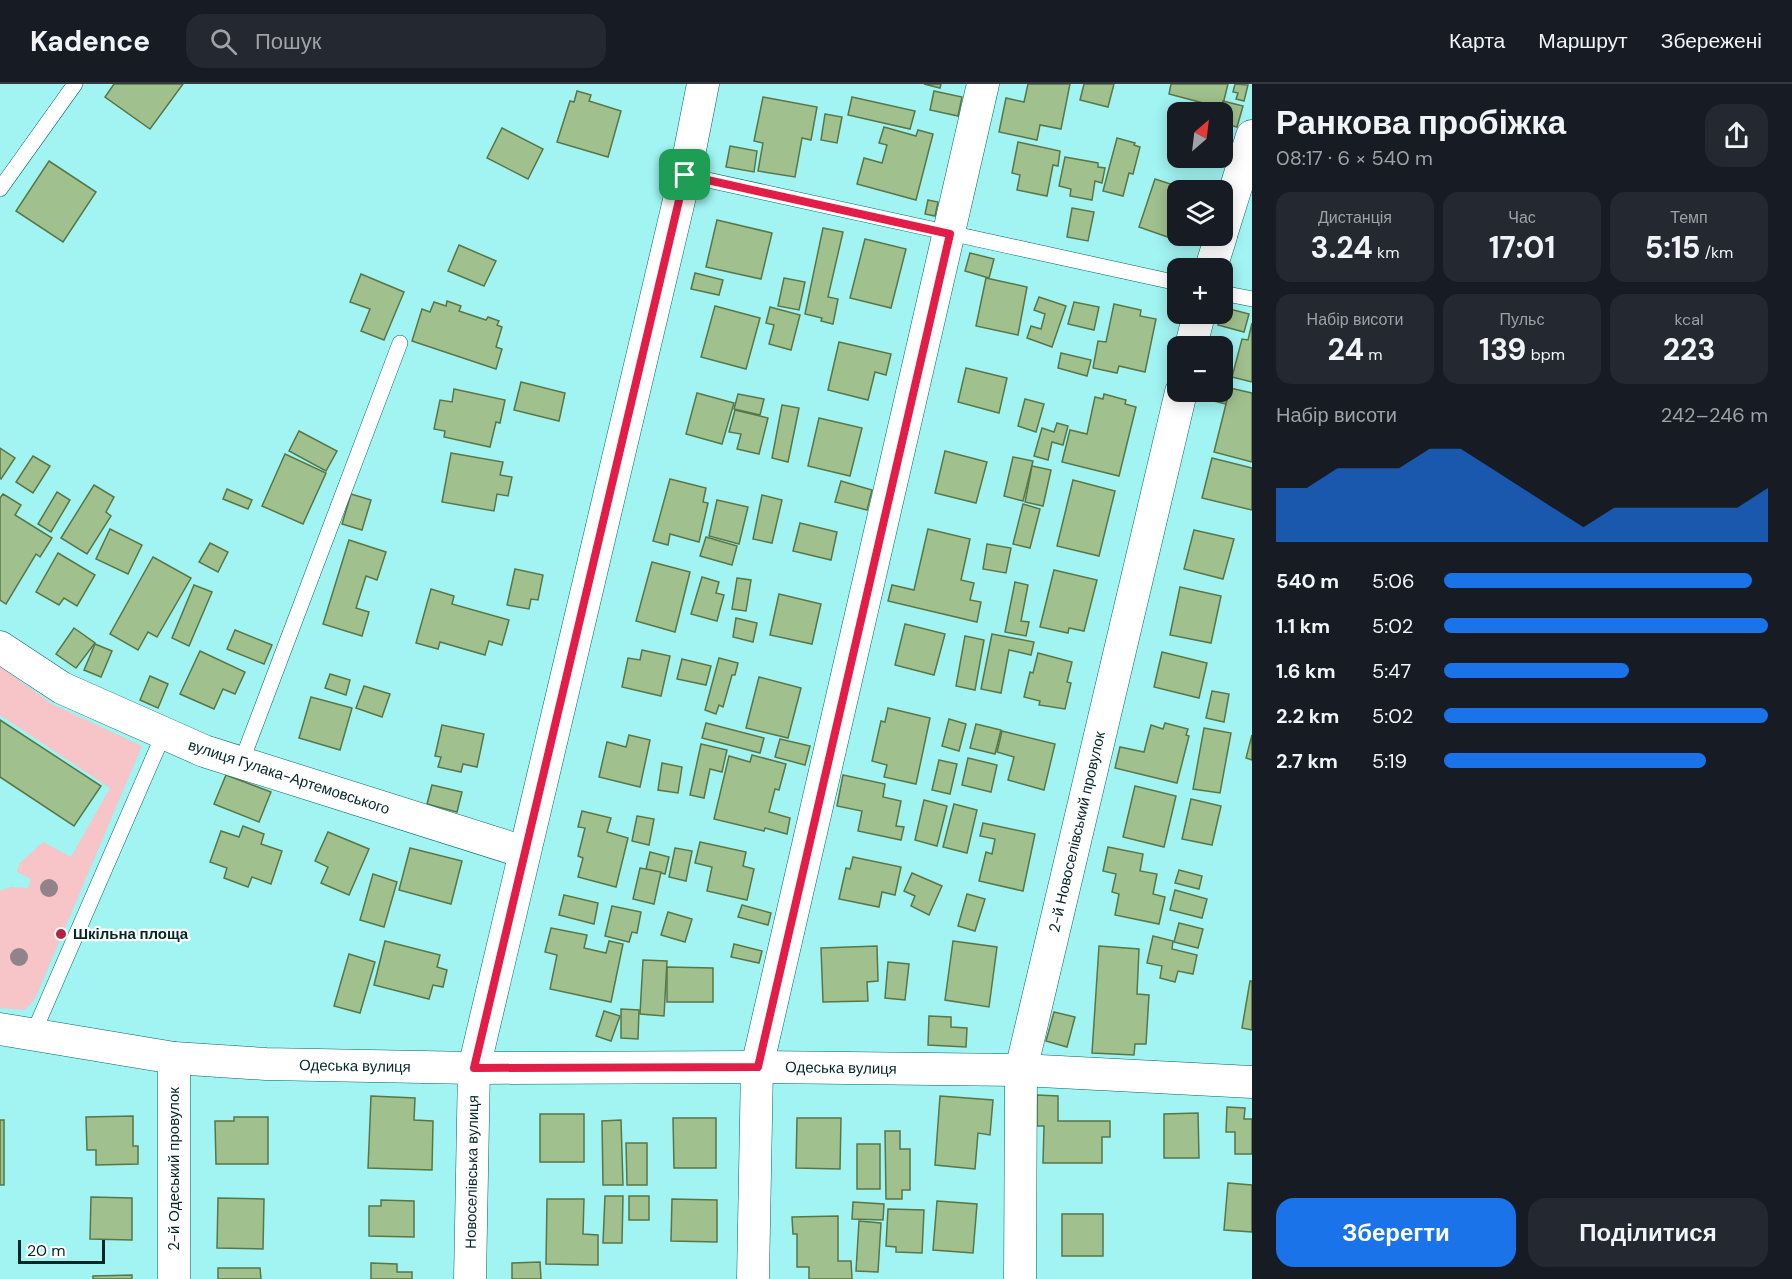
<!DOCTYPE html>
<html lang="uk">
<head>
<meta charset="utf-8">
<style>
	:root { --surface:#171b24; --page:#242831; --text:#f1f3f6; --muted:#9ea1a6; --line:#363941; --accent:#1a73e8 }
	body { margin:0; font-family:"DM Sans",sans-serif; background:var(--page); color:var(--text); height:100vh; display:flex; flex-direction:column; font-size:22px; white-space:nowrap }
	* { box-sizing:border-box; margin:0 }
	p { font-size:20px; color:var(--muted) }
	.icon { flex:none; width:33px; height:33px; fill:none; stroke:currentColor; stroke-width:2; stroke-linecap:round; stroke-linejoin:round }
	.map { position:relative; flex:1; overflow:hidden }
	.drawer { display:flex; flex-direction:column; background:var(--surface); width:540px }
	.drawer>* { flex:none }
	.needle { width:39px; rotate:28deg }
	.fabs { position:absolute; left:1167px; top:18px; display:grid; gap:12px }
	.fabs a { display:grid; place-items:center; width:66px; height:66px; border-radius:12px; background:var(--surface); box-shadow:0 3px 15px #0003; font-size:30px }
	.scale { position:absolute; left:18px; bottom:15px; width:87px; box-sizing:border-box; padding-left:6px; border:3px solid #022726; border-top:0; font-size:16px; line-height:21px; white-space:nowrap; color:#022726; -webkit-text-stroke:4px #fff; paint-order:stroke }
	.pin { position:absolute; display:grid; place-items:center; width:51px; height:51px; color:#fff; margin:-26px; border-radius:12px; box-shadow:0 3px 9px #0006 }
	.round { display:grid; place-items:center; flex:none; width:63px; height:63px; border-radius:18px; background:var(--page) }
	.head { display:flex; align-items:center; justify-content:space-between; height:102px; padding:0 24px }
	h1 { font-size:33px; font-weight:700; line-height:45px }
	.metrics { display:grid; grid-template-columns:repeat(3,1fr); gap:9px; height:102px; padding:6px 24px }
	.metrics div { display:grid; align-content:center; border-radius:15px; background:var(--page); text-align:center }
	.metrics b { font-size:30px; font-weight:700 }
	.metrics small { font-size:16px; font-weight:400 }
	.metrics p { font-size:16px }
	.chart { height:168px; padding:12px 24px }
	.chart p { display:flex; justify-content:space-between }
	.chart svg { width:100%; height:108px; margin-top:6px; fill:var(--accent); opacity:.7 }
	.primary-button { display:flex; gap:12px; margin-top:auto; padding:12px 24px }
	.primary-button a { flex:1; height:69px; border-radius:18px; background:var(--accent); color:#fff; font-size:24px; font-weight:700; line-height:69px; text-align:center }
	.primary-button a+a { background:var(--page); color:var(--text) }
	ul { padding:0 24px; list-style:none; font-size:20px }
	li { display:grid; grid-template-columns:96px 72px 1fr; align-items:center; height:45px }
	li i { height:15px; border-radius:8px; background:var(--accent) }
	header { display:flex; align-items:center; gap:36px; box-sizing:border-box; height:84px; padding:0 30px; background:var(--surface); border-bottom:2px solid var(--line) }
	header strong { font-size:28px }
	nav { display:flex; gap:33px; margin-inline-start:auto; font-size:21px }
	.search { width:420px; height:54px; background:var(--page); display:flex; align-items:center; gap:15px; box-sizing:border-box; padding:0 21px; border-radius:18px; color:var(--muted); font-size:22px }
	main { display:flex; flex:1; min-height:0 }
	.map>svg:first-child { display:block }
</style>
</head>
<body>
<header>
<strong>Kadence</strong>
<div class="search"><svg class="icon" aria-label="search" viewBox="0 0 24 24"><circle cx="10" cy="10" r="6"/><path d="M15 15l6 6"/></svg>Пошук</div>
<nav><a>Карта</a><a>Маршрут</a><a>Збережені</a></nav>
</header>
<main>
<div class="map">
<svg width="1252" height="1195" viewBox="0 0 1252 1195">
	<rect width="100%" height="100%" fill="#a1f4f2"/>
	<path fill="#f7c4c7" d="M0 582 52 620 142 662 35 915 25 926 0 924V807L11 803 28 804 31 795 17 788 20 779 43 758 71 773 110 704 0 631Z"/>
	<g fill="#a0c18d" stroke="#587646" stroke-width="1.5">
		<path d="M114 0H183L150 45 105 13Z"/>
		<path d="M924 0H941L940 4Z"/>
		<path d="M1028 0H1070L1061 45 1040 41 1037 56 999 48 1006 14 1024 18Z"/>
		<path d="M1084 0H1114L1108 23 1080 16Z"/>
		<path d="M1171 0H1228L1222 24 1169 10Z"/>
		<path d="M1235 0 1248 1 1244 17 1236 15 1238 9 1233 8Z"/>
		<path d="M577 7 591 11 589 17 621 27 608 73 557 58 570 17 574 18Z"/>
		<path d="M934 7 962 13 958 32 930 26Z"/>
		<path d="M763 13 817 23 811 56 802 54 795 93 758 87 763 59 754 57Z"/>
		<path d="M852 13 915 27 910 45 848 31Z"/>
		<path d="M1223 17 1243 22 1237 43 1222 39V28H1209L1211 21 1222 24Z"/>
		<path d="M825 30 842 33 837 59 821 56Z"/>
		<path d="M884 43 916 52 918 46 933 50 916 116 857 100 864 74 882 79 887 61 879 59Z"/>
		<path d="M502 44 543 65 528 95 487 74Z"/>
		<path d="M1117 54 1135 59 1134 61 1140 63 1133 90 1129 89 1123 112 1103 107Z"/>
		<path d="M1018 58 1060 67 1058 82 1053 81 1047 112 1017 106 1020 91 1012 89Z"/>
		<path d="M730 62 757 67 754 88 726 83Z"/>
		<path d="M1065 73 1098 79V83L1105 84 1102 99 1095 97 1092 116 1070 112 1071 105 1059 102Z"/>
		<path d="M49 77 96 108 63 158 16 127Z"/>
		<path d="M1155 95 1189 106H1178L1176 156 1139 143Z"/>
		<path d="M928 116 938 118 935 132 925 130Z"/>
		<path d="M1072 124 1094 128 1088 157 1067 153Z"/>
		<path d="M717 136 772 149 761 195 706 183Z"/>
		<path d="M823 144 843 148 828 213 838 215 833 240 821 237 822 234 805 230Z"/>
		<path d="M865 155 906 165 891 224 850 214Z"/>
		<path d="M459 161 496 177 484 202 448 187Z"/>
		<path d="M970 169 994 175 989 194 965 187Z"/>
		<path d="M695 189 723 196 719 211 691 205Z"/>
		<path d="M361 190 404 208 384 256 361 247 370 225 350 218Z"/>
		<path d="M784 194 805 198 799 226 778 222Z"/>
		<path d="M986 194 1027 203 1018 251 976 242Z"/>
		<path d="M1039 213 1066 222 1052 263 1027 254 1031 242 1041 245 1045 230 1034 226Z"/>
		<path d="M447 217 461 222 459 227 486 236 488 233 499 237 497 241 502 243 496 263 502 265 496 285 412 257 422 225 430 228 434 218 446 222Z"/>
		<path d="M1074 218 1099 223 1094 246 1068 240Z"/>
		<path d="M1114 220 1141 226 1140 232 1156 235 1145 288 1119 282 1117 289 1093 284 1098 257 1106 258Z"/>
		<path d="M715 222 760 234 746 285 701 273Z"/>
		<path d="M770 223 800 231 791 266 769 260 774 241 766 239Z"/>
		<path d="M1222 223 1249 230 1244 248 1218 241 1221 230H1222Z"/>
		<path d="M1252 239V298L1232 293 1242 255 1248 256Z"/>
		<path d="M839 258 891 270 886 291 875 288 868 316 828 306Z"/>
		<path d="M1061 269 1091 276 1087 292 1058 284Z"/>
		<path d="M966 284 1007 294 999 329 958 318Z"/>
		<path d="M521 298 565 309 559 337 514 326Z"/>
		<path d="M1222 302 1230 304 1226 320 1202 314 1204 308H1222Z"/>
		<path d="M1230 304 1252 309V378L1214 368Z"/>
		<path d="M454 305 505 316 500 339 496 338 490 363 444 353 445 347 434 345 440 316 452 318Z"/>
		<path d="M697 309 734 319 722 360 686 350Z"/>
		<path d="M738 310 764 315 760 331 734 325Z"/>
		<path d="M1104 310 1126 316 1125 320 1136 323 1119 392 1062 378 1070 346 1087 350 1095 313 1103 315Z"/>
		<path d="M1025 315 1044 320 1036 348 1018 342Z"/>
		<path d="M782 321 799 324 788 378 772 374Z"/>
		<path d="M735 326 768 334 759 370 737 365 741 350 729 348Z"/>
		<path d="M819 334 862 344 850 392 808 382Z"/>
		<path d="M1057 339 1068 342 1063 361 1052 358 1048 376 1034 372 1042 344 1054 348Z"/>
		<path d="M299 347 337 367 326 387 289 367Z"/>
		<path d="M0 364 15 374 1 395 0 394Z"/>
		<path d="M945 367 987 378 976 419 935 409Z"/>
		<path d="M451 369 503 378 500 391 512 393 508 412 497 410 494 427 442 418Z"/>
		<path d="M285 370 326 389 303 440 262 422Z"/>
		<path d="M33 372 50 382 33 409 16 398Z"/>
		<path d="M1013 373 1033 377 1023 417 1004 412Z"/>
		<path d="M1212 374 1252 384V426L1202 414Z"/>
		<path d="M1032 382 1051 386 1043 422 1025 418Z"/>
		<path d="M670 395 706 404 703 418 708 419 699 458 670 450 668 461 653 457Z"/>
		<path d="M1073 396 1115 407 1099 472 1057 462Z"/>
		<path d="M841 397 872 406 867 426 835 418Z"/>
		<path d="M94 401 114 413 106 428 111 432 87 470 61 454Z"/>
		<path d="M227 405 252 416 248 425 223 415Z"/>
		<path d="M57 408 70 416 51 448 38 440Z"/>
		<path d="M3 410 21 421 15 431 52 454 40 473 36 470 6 520 0 516V414Z"/>
		<path d="M351 410 371 416 362 446 342 440Z"/>
		<path d="M762 411 782 416 772 459 753 455Z"/>
		<path d="M717 416 748 423 739 460 709 452Z"/>
		<path d="M1023 420 1040 425 1030 464 1013 460Z"/>
		<path d="M800 439 837 448 831 476 793 467Z"/>
		<path d="M110 445 142 461 128 490 96 475Z"/>
		<path d="M928 445 970 455 961 496 974 499 970 516 981 518 977 538 888 517 892 501 914 506Z"/>
		<path d="M1194 446 1234 455 1223 495 1184 485Z"/>
		<path d="M706 453 737 462 732 481 700 472Z"/>
		<path d="M349 456 386 468 377 496 366 492 356 524 369 528 362 552 323 540Z"/>
		<path d="M210 459 228 468 218 488 199 478Z"/>
		<path d="M987 460 1011 464 1006 489 983 485Z"/>
		<path d="M58 469 95 491 77 522 64 514 59 521 36 508Z"/>
		<path d="M153 473 191 494 157 553 148 548 138 566 110 550Z"/>
		<path d="M652 478 690 488 675 548 636 537Z"/>
		<path d="M515 485 543 491 538 516 531 515 529 525 507 521Z"/>
		<path d="M1054 486 1097 496 1084 547 1069 544 1068 549 1040 543Z"/>
		<path d="M702 493 719 498 716 509 724 511 717 537 691 530Z"/>
		<path d="M737 494 751 496 746 527 732 525Z"/>
		<path d="M1015 498 1028 501 1021 537 1029 538 1026 552 1005 548Z"/>
		<path d="M194 501 212 508 189 562 172 554Z"/>
		<path d="M1180 503 1221 512 1211 559 1170 551Z"/>
		<path d="M431 505 454 512 452 520 509 536 502 561 489 557 485 571 440 558 438 565 416 559Z"/>
		<path d="M779 510 821 520 812 560 770 551Z"/>
		<path d="M736 534 757 539 753 558 733 553Z"/>
		<path d="M905 540 945 550 934 591 895 581Z"/>
		<path d="M74 544 95 559 76 584 56 570Z"/>
		<path d="M235 546 272 561 264 580 227 565Z"/>
		<path d="M992 550 1034 558 1031 571 1009 566 1001 609 981 605Z"/>
		<path d="M965 552 984 556 975 606 956 602Z"/>
		<path d="M95 560 112 567 101 593 84 586Z"/>
		<path d="M642 566 670 572 661 612 622 603 628 574 640 576Z"/>
		<path d="M200 567 245 588 235 610 223 605 214 625 180 610Z"/>
		<path d="M1162 568 1207 579 1199 614 1154 603Z"/>
		<path d="M1038 569 1072 578 1067 598 1071 599 1065 625 1039 621 1040 617 1024 613 1030 588 1033 589Z"/>
		<path d="M719 574 738 579 735 591H732L723 623 719 621 716 630 705 626Z"/>
		<path d="M682 575 711 582 706 601 677 595Z"/>
		<path d="M330 590 350 596 346 611 325 604Z"/>
		<path d="M150 592 168 600 158 624 140 616Z"/>
		<path d="M759 593 801 604 788 654 746 644Z"/>
		<path d="M364 602 390 610 382 633 356 624Z"/>
		<path d="M1212 607 1229 610 1224 638 1206 634Z"/>
		<path d="M311 613 352 624 340 666 299 654Z"/>
		<path d="M888 624 930 634 916 700 884 693 887 681 872 677 881 637 885 638Z"/>
		<path d="M949 635 966 640 959 667 942 662Z"/>
		<path d="M0 636 101 702 74 742 0 693Z"/>
		<path d="M706 639 764 654 760 669 702 654Z"/>
		<path d="M1165 639 1188 645 1186 651 1189 652 1177 699 1115 684 1120 663 1144 668 1151 641 1163 645Z"/>
		<path d="M976 640 1001 646 995 670 970 664Z"/>
		<path d="M442 641 484 650 477 683 463 680 461 688 438 683 441 673 435 672Z"/>
		<path d="M1204 644 1231 649 1220 709 1193 705Z"/>
		<path d="M1002 647 1055 660 1044 706 1008 696 1014 673 997 668Z"/>
		<path d="M629 651 650 656 640 703 599 693 607 658 626 663Z"/>
		<path d="M1252 651V676L1246 674Z"/>
		<path d="M780 655 810 662 805 681 775 673Z"/>
		<path d="M701 660 727 666 722 688 710 685 704 714 690 711Z"/>
		<path d="M752 671 786 680 779 706 775 705 769 728 790 734 787 750 765 744 764 747 714 735 729 672 750 678Z"/>
		<path d="M968 674 997 681 991 708 962 701Z"/>
		<path d="M939 676 957 680 950 710 932 706Z"/>
		<path d="M662 679 682 683 678 709 658 706Z"/>
		<path d="M226 691 271 708 259 738 214 720Z"/>
		<path d="M843 691 885 700 883 713 901 717 896 742 904 743 901 756 858 747 862 727 837 722Z"/>
		<path d="M432 701 462 708 457 728 427 720Z"/>
		<path d="M1135 702 1176 712 1164 763 1123 753Z"/>
		<path d="M1191 715 1221 722 1212 761 1182 755Z"/>
		<path d="M924 716 947 722 937 762 915 756Z"/>
		<path d="M954 720 977 726 967 769 943 763Z"/>
		<path d="M582 727 611 734 607 748 628 754 616 803 578 793 583 774 578 772 585 744 578 743Z"/>
		<path d="M637 732 654 735 649 761 632 757Z"/>
		<path d="M983 739 1035 750 1023 807 979 797 986 768 992 770 995 755 980 752Z"/>
		<path d="M243 742 264 750 261 760 282 767 271 800 252 793 248 803 224 794 227 784 210 778 221 747 239 753Z"/>
		<path d="M328 748 369 765 349 811 321 799 328 783 315 777Z"/>
		<path d="M700 758 746 768 743 782 754 785 747 816 707 807 712 783 695 779Z"/>
		<path d="M1108 763 1143 770 1140 787 1157 790 1153 810 1165 813 1159 840 1115 831 1119 810 1112 808 1116 790 1103 787Z"/>
		<path d="M410 764 462 777 451 820 399 806Z"/>
		<path d="M675 764 692 767 686 797 669 793Z"/>
		<path d="M650 768 669 773 665 790 646 785Z"/>
		<path d="M853 773 901 783 895 811 882 808 879 823 839 815 846 784 850 785Z"/>
		<path d="M640 784 661 788 654 820 633 815Z"/>
		<path d="M1179 786 1202 792 1199 805 1175 799Z"/>
		<path d="M912 789 942 802 929 831 911 822 915 812 904 807Z"/>
		<path d="M373 790 397 798 384 843 360 836Z"/>
		<path d="M1175 806 1207 815 1202 834 1170 826Z"/>
		<path d="M967 810 985 815 975 847 958 842Z"/>
		<path d="M564 811 598 819 594 840 559 831Z"/>
		<path d="M742 821 771 829 768 841 738 833Z"/>
		<path d="M612 822 641 828 637 849 632 848 629 858 605 852Z"/>
		<path d="M668 828 692 835 685 858 661 851Z"/>
		<path d="M1179 839 1203 845 1198 864 1174 858Z"/>
		<path d="M551 844 587 851 584 864 606 869 609 857 623 860 611 918 550 905 557 871 545 868Z"/>
		<path d="M1153 852 1173 857 1172 865 1197 871 1193 890 1178 887 1175 898 1160 894 1162 882 1147 879Z"/>
		<path d="M385 857 440 871 437 883 447 886 443 903 433 901 429 915 374 901Z"/>
		<path d="M953 857 997 863 989 923 945 916Z"/>
		<path d="M734 860 762 867 759 879 731 873Z"/>
		<path d="M877 862 878 897 867 898 868 917 823 918 821 864Z"/>
		<path d="M1099 862 1139 865 1137 910 1149 911 1146 960H1135L1134 971 1092 969Z"/>
		<path d="M349 870 375 878 360 929 334 922Z"/>
		<path d="M643 876 667 877 664 932 640 930Z"/>
		<path d="M888 878 909 880 905 916 885 914Z"/>
		<path d="M667 883 713 884V918H667Z"/>
		<path d="M1250 897H1252V946L1242 944Z"/>
		<path d="M621 925 639 926 638 955 621 954Z"/>
		<path d="M604 927 620 932 611 957 596 952Z"/>
		<path d="M1054 928 1075 933 1067 963 1046 957Z"/>
		<path d="M929 932 951 933V943L967 944 966 963 928 961Z"/>
		<path d="M1037 1011 1058 1012V1037H1110V1053H1102V1079H1043L1044 1042H1037Z"/>
		<path d="M371 1012 415 1014 414 1036 433 1037 432 1086 368 1084Z"/>
		<path d="M940 1012 993 1016 990 1051 978 1049 975 1085 935 1081Z"/>
		<path d="M1227 1023 1245 1024 1244 1035H1252V1070H1235V1048H1226Z"/>
		<path d="M1198 1029 1199 1074H1164V1030Z"/>
		<rect x="540" y="1030" width="44" height="48"/>
		<path d="M133 1032V1062H138V1080L96 1081V1066H87L86 1033Z"/>
		<path d="M234 1033H268V1080H216L215 1037H234Z"/>
		<path d="M673 1034H716V1084H674Z"/>
		<path d="M797 1034H841L840 1085 796 1084Z"/>
		<rect x="0" y="1036" width="4" height="65"/>
		<path d="M621 1036 623 1101H603L602 1037Z"/>
		<path d="M885 1047H900V1065H910V1106H902V1115H886Z"/>
		<path d="M626 1059H647V1101H627Z"/>
		<rect x="857" y="1060" width="23" height="45"/>
		<path d="M1228 1099 1252 1101V1148L1224 1146Z"/>
		<path d="M605 1112H623L622 1159H603Z"/>
		<rect x="629" y="1112" width="20" height="24"/>
		<path d="M91 1113 132 1114V1156L90 1155Z"/>
		<path d="M218 1114 264 1115 263 1165 217 1164Z"/>
		<path d="M547 1115H584L583 1150 598 1151V1181L546 1180Z"/>
		<path d="M672 1115 717 1116V1158L671 1157Z"/>
		<path d="M381 1116 414 1117V1153L369 1152V1122H381Z"/>
		<path d="M937 1117 977 1120 973 1169 933 1166Z"/>
		<path d="M853 1118 884 1120 883 1136 852 1135Z"/>
		<path d="M888 1125 924 1126 922 1169 896 1168V1163L886 1162Z"/>
		<rect x="1062" y="1130" width="41" height="42"/>
		<path d="M838 1132V1177H851L852 1195H809V1183H797V1150H793L792 1133Z"/>
		<path d="M859 1137 881 1139 878 1188 856 1187Z"/>
		<path d="M540 1178 541 1195H512V1179Z"/>
		<path d="M371 1179 397 1180V1188H412V1195H371Z"/>
		<path d="M218 1184H260L261 1195H218Z"/>
		<path d="M132 1191V1195H93V1192Z"/>
	</g>
	<g fill="none" stroke-linecap="round" stroke-linejoin="round">
		<defs>
			<g id="lane">
				<path d="M685 91 1178 199"/>
				<path d="M0 105 75 0"/>
				<path d="M1222 209 1252 215"/>
				<path d="M241 679 400 259"/>
				<path d="M33 950 164 649"/>
			</g>
			<g id="street">
				<path d="M1222 148 1252 52"/>
				<path d="M1211 184 1221 152"/>
				<path d="M1191 262 1199 230"/>
				<path d="M0 563 62 604 204 667 524 768"/>
				<path d="M0 945 174 974 266 980 474 984 757 983 1021 986 1252 998"/>
				<path d="M174 974V1195"/>
				<path d="M470 1195 474 984 685 91 703 0"/>
				<path d="M753 1195 757 983 983 0"/>
				<path d="M1020 1195 1021 986 1181 308"/>
			</g>
		</defs>
		<use href="#lane" stroke="#006766" stroke-width="16"/>
		<use href="#street" stroke="#006766" stroke-width="33"/>
		<use href="#lane" stroke="#fff" stroke-width="15"/>
		<use href="#street" stroke="#fff" stroke-width="32"/>
	</g>
	<g fill="#92838b">
		<circle cx="49" cy="804" r="9"/>
		<circle cx="19" cy="873" r="9"/>
	</g>
	<g fill="none" stroke-linecap="round" stroke-linejoin="round">
		<defs>
			<path id="route" d="M685 91 950 150 758 983 474 984Z"/>
		</defs>
		<use href="#route" stroke="#fff" stroke-width="12"/>
		<use href="#route" stroke="#e11d48" stroke-width="8"/>
	</g>
	<circle fill="#b42243" stroke="#fff" stroke-width="2" cx="61" cy="850" r="6"/>
	<g text-anchor="middle" dominant-baseline="central" stroke-width="4.5" stroke-linejoin="round" paint-order="stroke">
		<g font-size="15" fill="#022726" stroke="#fff">
			<text transform="translate(289 693) rotate(18)">вулиця Гулака-Артемовського</text>
			<text transform="translate(1077 748) rotate(-77)">2-й Новоселівський провулок</text>
			<text transform="translate(355 982) rotate(1)">Одеська вулиця</text>
			<text transform="translate(841 984) rotate(1)">Одеська вулиця</text>
			<text transform="translate(174 1085) rotate(-90)">2-й Одеський провулок</text>
			<text transform="translate(472 1088) rotate(-89)">Новоселівська вулиця</text>
		</g>
		<g font-size="15" font-weight="bold" fill="#022726" stroke="#fff" text-anchor="start">
			<text x="73" y="850">Шкільна площа</text>
		</g>
	</g>
</svg>
<div class="fabs">
<a><svg class="needle" viewBox="-14 -14 28 28"><path d="M0-13l5 13h-10z" fill="#e53935"/><path d="M0 13l5-13h-10z" fill="#9ea1a6"/></svg></a>
<a><svg class="icon" aria-label="layers" viewBox="0 0 24 24"><path d="M12 4l9 5-9 5-9-5zM3 14l9 5 9-5"/></svg></a>
<a>+</a>
<a>−</a>
</div>
<div class="scale">20 m</div>
<div class="pin" style="left:685px;top:91px;background:#1e9e55"><svg class="icon" aria-label="arrive" viewBox="0 0 24 24"><path d="M6 21V4h12l-3 4 3 4H6"/></svg></div>
</div>
<section class="drawer">
<div class="head"><div><h1>Ранкова пробіжка</h1><p>08:17 · 6 × 540 m</p></div><a class="round"><svg class="icon" aria-label="share" viewBox="0 0 24 24"><path d="M12 15V3M7 8l5-5 5 5M5 13v7h14v-7"/></svg></a></div>
<div class="metrics">
<div><p>Дистанція</p><b>3.24<small> km</small></b></div>
<div><p>Час</p><b>17:01</b></div>
<div><p>Темп</p><b>5:15<small> /km</small></b></div>
</div>
<div class="metrics">
<div><p>Набір висоти</p><b>24<small> m</small></b></div>
<div><p>Пульс</p><b>139<small> bpm</small></b></div>
<div><p>kcal</p><b>223</b></div>
</div>
<div class="chart"><p><span>Набір висоти</span>242–246 m</p>
<svg viewBox="0 0 160 44" preserveAspectRatio="none"><path d="M0 44V22L10 22L20 14L30 14L40 14L50 6L60 6L70 14L80 22L90 30L100 38L110 30L120 30L130 30L140 30L150 30L160 22V44z"/></svg>
</div>
<ul>
<li><b>540 m</b>5:06<i style="width:95%"></i></li>
<li><b>1.1 km</b>5:02<i style="width:100%"></i></li>
<li><b>1.6 km</b>5:47<i style="width:57%"></i></li>
<li><b>2.2 km</b>5:02<i style="width:100%"></i></li>
<li><b>2.7 km</b>5:19<i style="width:81%"></i></li>
</ul>
<div class="primary-button"><a>Зберегти</a><a>Поділитися</a></div>
</section>
</main>
</body>
</html>
